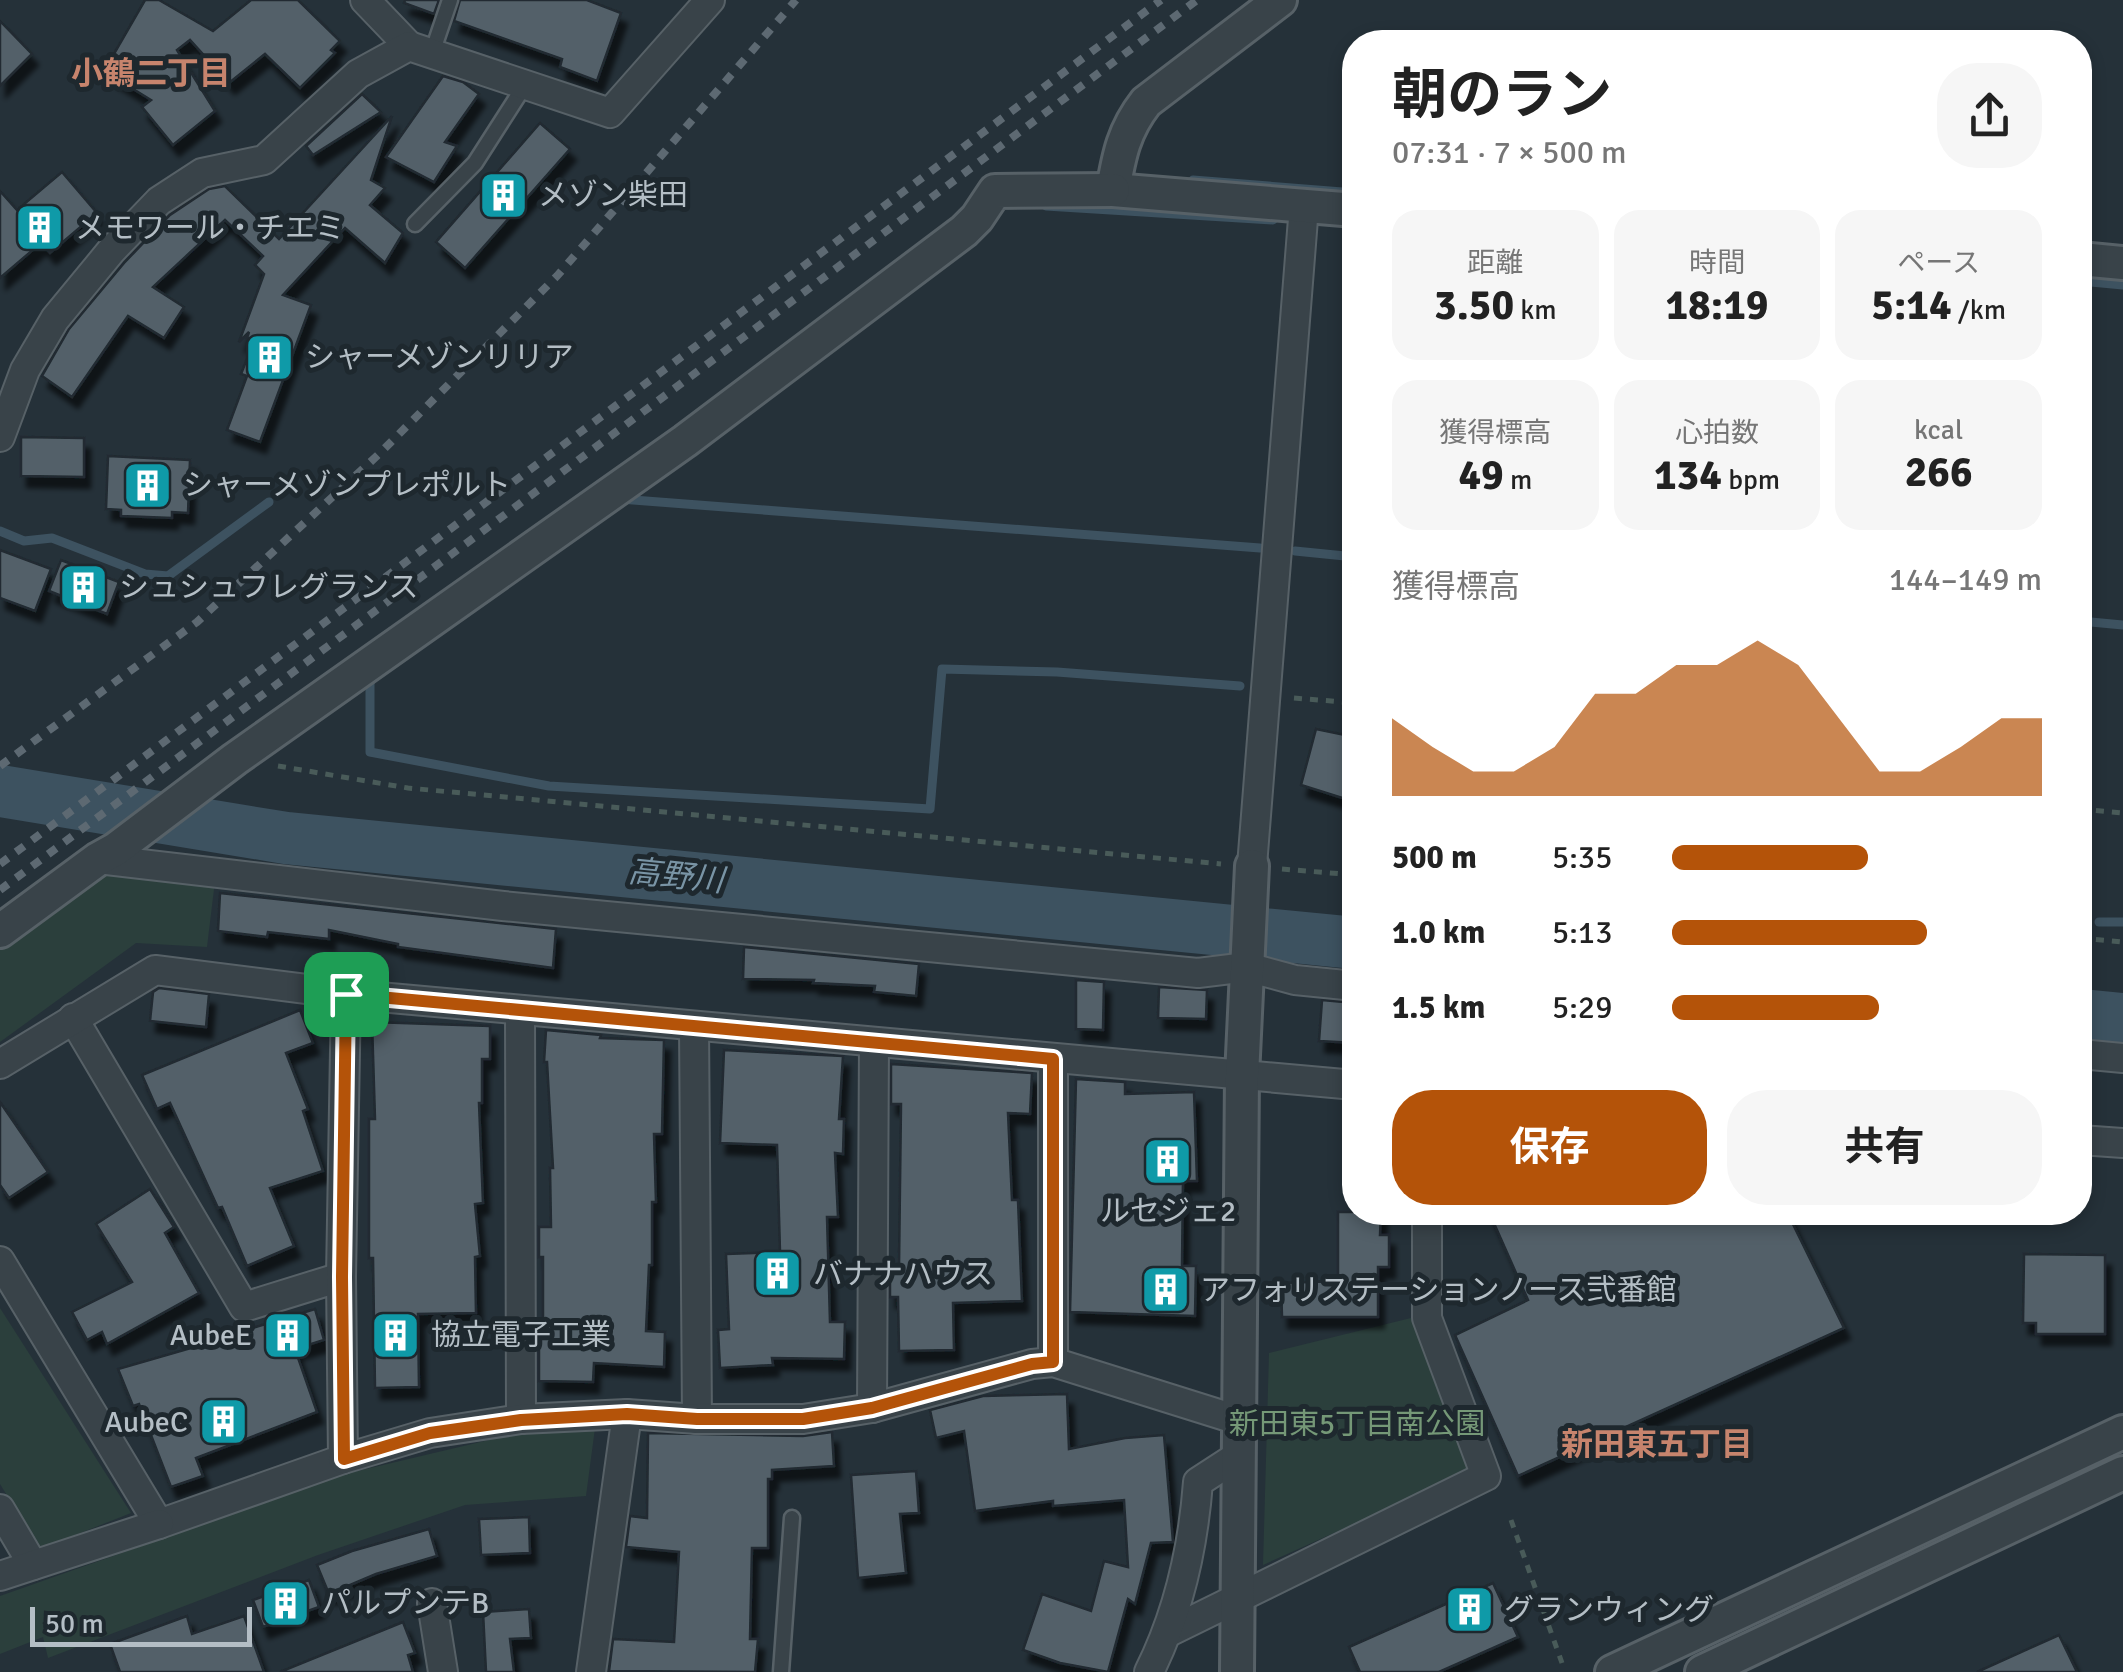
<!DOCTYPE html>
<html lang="ja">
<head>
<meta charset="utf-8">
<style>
	:root { --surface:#fff; --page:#f6f6f6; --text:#222; --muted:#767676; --accent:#b45309 }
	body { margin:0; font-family:Signika,"Noto Sans JP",sans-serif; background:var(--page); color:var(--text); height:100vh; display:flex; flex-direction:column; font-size:38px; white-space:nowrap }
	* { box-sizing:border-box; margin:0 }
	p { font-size:32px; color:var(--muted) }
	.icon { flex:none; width:55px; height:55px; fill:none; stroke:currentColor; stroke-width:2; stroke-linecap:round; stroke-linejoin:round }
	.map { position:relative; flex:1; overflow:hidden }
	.sheet { position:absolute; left:1342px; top:30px; width:750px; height:1195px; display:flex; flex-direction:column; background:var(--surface); border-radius:40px; box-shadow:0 5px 15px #0003 }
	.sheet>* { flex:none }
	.scale { position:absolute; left:30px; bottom:25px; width:222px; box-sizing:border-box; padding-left:10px; border:5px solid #b4bec5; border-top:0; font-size:28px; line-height:35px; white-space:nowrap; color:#b4bec5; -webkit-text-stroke:8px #1e282e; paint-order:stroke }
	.pin { position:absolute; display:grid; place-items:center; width:85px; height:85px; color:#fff; margin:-42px; border-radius:20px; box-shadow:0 5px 15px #0006 }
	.round { display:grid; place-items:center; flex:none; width:105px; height:105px; border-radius:40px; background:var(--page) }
	.headline { display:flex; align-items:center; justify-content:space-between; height:170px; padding:0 50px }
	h1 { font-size:55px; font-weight:700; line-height:75px }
	.metrics { display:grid; grid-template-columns:repeat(3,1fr); gap:15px; height:170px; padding:10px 50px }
	.metrics div { display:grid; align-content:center; border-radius:25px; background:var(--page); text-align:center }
	.metrics b { font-size:42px; font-weight:700 }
	.metrics small { font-size:28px; font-weight:400 }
	.metrics p { font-size:28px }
	.chart { height:280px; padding:20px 50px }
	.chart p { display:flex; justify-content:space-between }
	.chart svg { width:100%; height:180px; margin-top:10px; fill:var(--accent); opacity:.7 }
	.primary-button { display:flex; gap:20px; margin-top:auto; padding:20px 50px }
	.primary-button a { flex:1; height:115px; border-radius:40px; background:var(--accent); color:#fff; font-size:40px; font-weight:700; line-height:115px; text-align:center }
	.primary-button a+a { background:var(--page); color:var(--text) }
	ul { padding:0 50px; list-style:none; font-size:32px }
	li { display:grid; grid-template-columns:160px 120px 1fr; align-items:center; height:75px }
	li i { height:25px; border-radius:12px; background:var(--accent) }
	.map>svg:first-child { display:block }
</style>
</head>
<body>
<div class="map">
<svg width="2123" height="1672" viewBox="0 0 2123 1672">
	<defs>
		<filter id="shadow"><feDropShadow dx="6" dy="11" stdDeviation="2.5" flood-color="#0009"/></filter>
	</defs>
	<rect width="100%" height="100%" fill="#253139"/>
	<g fill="#2b3f3c">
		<path d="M100 868 215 881 207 947 136 943 0 1042V944Z"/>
		<path d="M0 1308 131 1513 40 1549 0 1484Z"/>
		<path d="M1411 1318 1470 1467 1440 1485 1263 1565 1269 1353Z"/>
		<path d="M595 1428 586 1496 465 1505 318 1555 48 1658 43 1637 0 1654V1596L345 1474 506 1436Z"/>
	</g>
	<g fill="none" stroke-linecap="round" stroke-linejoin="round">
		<g stroke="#3d5260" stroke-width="9">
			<path d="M1193 180 1355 193"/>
			<path d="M1046 206 1273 220"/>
			<path d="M2080 281 2123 285"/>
			<path d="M620 499 1260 548"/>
			<path d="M0 531 24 541 52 538 145 574 168 576 269 502"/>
			<path d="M1295 551 1355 557"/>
			<path d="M2080 621 2123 625"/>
			<path d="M370 681V752L549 786 930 809 942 669 1057 672 1240 686"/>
			<path d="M2099 922H2123"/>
		</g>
		<g stroke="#3d5260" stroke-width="52">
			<path d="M0 791 286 838 1355 943"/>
			<path d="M2080 1015 2123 1019"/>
		</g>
	</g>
	<g fill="#536069" stroke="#202a30" stroke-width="2.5" filter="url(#shadow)">
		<path d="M145 0H159L213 31 251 0H298L340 41 331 50 335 53 300 88 265 54 229 83 190 40 177 50 215 111 173 145 142 107 151 100 104 71Z"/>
		<path d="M405 0H439L434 14 404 3Z"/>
		<path d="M460 0H587L621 13 597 81 560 67 562 59 454 21Z"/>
		<path d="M0 21 32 54 0 86Z"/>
		<path d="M443 76 463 82 479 94 445 142 457 146 434 182 386 157Z"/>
		<path d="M362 94 381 112 313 155 306 146Z"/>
		<path d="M392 116 371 180 385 188 370 205 403 233 385 263 345 228 283 295 311 305 260 442 227 430 247 376 241 374 254 341 247 338 249 332 239 342 264 274 255 265 263 256 225 220 153 287 184 307 164 338 128 316 72 397 42 376 69 329 124 263 170 215 209 189 225 186 279 239Z"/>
		<path d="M540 123 570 149 465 268 436 242Z"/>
		<path d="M62 172 97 213 50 253 41 243 0 278V191L17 210Z"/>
		<path d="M21 437 84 438V477L21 476Z"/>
		<path d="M108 456 190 460 188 513 172 512V518L121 516V510L106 509Z"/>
		<path d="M0 550 51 569 35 611 0 598Z"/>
		<path d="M61 560 119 582 107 614 49 591Z"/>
		<path d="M1316 729 1355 737V802L1301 785Z"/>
		<path d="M220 893 556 929 553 968 398 947V944L329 930V939L268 932 267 937 218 931Z"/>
		<path d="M744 947 919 964 916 996 874 992 875 986 813 983 814 980 743 979Z"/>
		<path d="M1076 980 1104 982 1103 1030 1076 1029Z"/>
		<path d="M1159 987 1207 990 1206 1019 1158 1018Z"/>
		<path d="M159 988 209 994 206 1027 150 1021 153 992Z"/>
		<path d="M1322 1000 1355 1003V1043L1319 1041Z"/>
		<path d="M300 1010 313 1043 286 1053 308 1109 303 1111 323 1171 270 1188 294 1246 247 1266 222 1207 218 1208 170 1103 157 1109 142 1075Z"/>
		<path d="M372 1022 490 1026V1059H482V1103H479L483 1203 475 1204 480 1256 475 1257 476 1313 418 1314 419 1387 375 1388 373 1258H369V1119H375Z"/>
		<path d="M546 1030 601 1035 600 1038 664 1040 662 1134H654L656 1202H652V1265H649L646 1331 665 1332 664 1367 594 1363 593 1382 539 1381V1336H543V1257H539V1227H551L550 1168H553L547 1062H544Z"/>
		<path d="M724 1050 843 1056 839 1119H844L843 1154 835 1153 838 1217H827L830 1322H845L844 1359 772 1358 773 1365 720 1368 718 1330 729 1329 726 1254 780 1252 777 1145 720 1143Z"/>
		<path d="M891 1064 1032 1073 1030 1114 1008 1113 1012 1200H1018L1022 1301 953 1303 954 1350 899 1351 898 1297H890V1266H899L901 1104H891Z"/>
		<path d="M1076 1079 1125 1082V1094L1194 1092 1197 1181H1183L1182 1266H1196L1195 1316 1070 1312Z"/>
		<path d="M0 1102 48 1172 9 1198 0 1185Z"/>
		<path d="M150 1189 174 1227 165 1233 199 1293 107 1344 102 1332 87 1340 72 1312 132 1282 96 1224Z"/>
		<path d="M1338 1212H1381L1380 1235H1389V1267H1378V1317H1282L1281 1283 1338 1281Z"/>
		<path d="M1489 1212H1787L1844 1328 1518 1476 1455 1335 1528 1300Z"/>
		<path d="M2024 1254 2105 1255V1334H2036V1323H2023Z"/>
		<path d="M315 1309 324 1340 295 1349 317 1412 196 1458 203 1476 171 1487 139 1404 133 1406 118 1369 250 1331 249 1329Z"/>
		<path d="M1067 1394 1069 1449 1125 1438 1164 1435 1173 1542 1151 1543 1135 1604 1128 1599 1108 1672 1060 1663 1023 1650 1042 1594 1091 1611 1104 1561 1128 1567 1124 1500 1053 1506V1501L975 1511 964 1431 936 1438 930 1410 983 1396Z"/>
		<path d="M832 1432 834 1466 772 1470V1479H768V1548H752L750 1639H758L755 1672 609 1671 613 1639 674 1642 679 1552 626 1547 630 1516 647 1518 648 1433 803 1436Z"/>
		<path d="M916 1471 919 1513 900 1514 906 1573 858 1578 851 1475Z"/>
		<path d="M529 1517 530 1553 481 1555 479 1519Z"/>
		<path d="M429 1529 437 1556 376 1574 329 1594 317 1565 352 1551Z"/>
		<path d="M309 1580 319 1607 263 1627 253 1600Z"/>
		<path d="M1493 1583 1518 1637 1439 1672H1360L1349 1647Z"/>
		<path d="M529 1609 531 1638 510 1639 514 1672H486L483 1612Z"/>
		<path d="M187 1616 192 1634 244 1616 264 1672H120L110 1644Z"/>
		<path d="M403 1622 415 1653 408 1655 413 1672H280Z"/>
		<path d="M2059 1635 2077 1672H1977Z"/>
	</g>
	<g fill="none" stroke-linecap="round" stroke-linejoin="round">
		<defs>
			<g id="service">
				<path d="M432 53 450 0"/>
				<path d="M415 224 475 163 525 85"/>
				<path d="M781 1672 792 1518"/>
			</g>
			<g id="minor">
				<path d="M365 0 409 46"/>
				<path d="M0 437 25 370 55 319 111 251 159 201 202 173 264 160 358 74 409 46 610 113 710 0"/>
				<path d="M98 859 503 906 1198 973 1247 967 1295 980 1355 986"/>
				<path d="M1252 866 1304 206"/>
				<path d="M346 994 1355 1085"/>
				<path d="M520 1010 521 1419"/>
				<path d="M73 1018 244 1307 341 1277"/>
				<path d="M694 1026 697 1419"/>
				<path d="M2080 1054 2123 1058"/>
				<path d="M0 1064 155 970 346 994 341 1277 343 1459 159 1524 0 1261"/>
				<path d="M2080 1140 2123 1143"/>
				<path d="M1053 1362V1059"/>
				<path d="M872 1408 874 1042"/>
				<path d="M343 1459 430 1433 521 1419 627 1414 697 1419H803L872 1408 1032 1364 1053 1362 1238 1420"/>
				<path d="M0 1509 33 1565"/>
				<path d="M0 1576 159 1524"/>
				<path d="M432 1603 443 1672"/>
				<path d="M1169 1632 1486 1476 1427 1318V1212"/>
				<path d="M591 1672 627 1414"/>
				<path d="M1149 1672C1179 1612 1193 1549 1198 1482L1238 1456"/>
			</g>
			<g id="tertiary">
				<path d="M1280 0 1146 102C1124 130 1119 155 1113 190L1355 210"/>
				<path d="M2080 259 2123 263"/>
				<path d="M0 931 98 859 116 849 235 759 685 441 964 231 977 218 995 191 1113 190"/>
				<path d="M1237 1672 1242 1076 1252 866"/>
				<path d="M1612 1672 2123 1432"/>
				<path d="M1702 1672 2123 1473"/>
			</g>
		</defs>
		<use href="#service" stroke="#576167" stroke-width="19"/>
		<use href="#minor" stroke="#576167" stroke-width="32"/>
		<use href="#tertiary" stroke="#576167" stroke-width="38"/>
		<g stroke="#495b59" stroke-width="5" stroke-dasharray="8 8" stroke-linecap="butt">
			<path d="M1294 698 1355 703"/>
			<path d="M278 766 408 788 1221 864"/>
			<path d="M2080 809 2123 813"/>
			<path d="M1282 869 1355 875"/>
			<path d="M2080 938 2123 942"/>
			<path d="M1511 1520 1562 1663"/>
		</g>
		<use href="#service" stroke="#394349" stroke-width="14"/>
		<use href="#minor" stroke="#394349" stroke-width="28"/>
		<use href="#tertiary" stroke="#394349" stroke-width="32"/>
		<g stroke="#5d6972" stroke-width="8" stroke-dasharray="10 10" stroke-linecap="butt">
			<path d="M0 766 197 622 379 454 557 276 796 0"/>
			<path d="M0 864 1161 0"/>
			<path d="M0 890 1197 0"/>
		</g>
	</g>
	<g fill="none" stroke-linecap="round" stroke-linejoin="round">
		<defs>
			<path id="route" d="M346 994 1053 1059V1362L1032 1364 872 1408 803 1419H697L627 1414 521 1420 430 1433 344 1459 342 1277Z"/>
		</defs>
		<use href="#route" stroke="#fff" stroke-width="20"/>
		<use href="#route" stroke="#b45309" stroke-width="12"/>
	</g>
	<defs>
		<symbol id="building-square" viewBox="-11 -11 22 22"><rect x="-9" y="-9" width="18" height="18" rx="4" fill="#0f9aa8" stroke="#1e282e"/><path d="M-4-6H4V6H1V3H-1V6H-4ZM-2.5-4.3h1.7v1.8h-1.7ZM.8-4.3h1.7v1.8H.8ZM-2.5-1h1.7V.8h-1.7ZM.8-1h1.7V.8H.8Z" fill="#fff"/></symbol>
	</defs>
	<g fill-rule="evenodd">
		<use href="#building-square" x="476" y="168" width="55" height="55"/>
		<use href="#building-square" x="12" y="200" width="55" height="55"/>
		<use href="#building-square" x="242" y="330" width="55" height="55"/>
		<use href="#building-square" x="120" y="458" width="55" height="55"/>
		<use href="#building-square" x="56" y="560" width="55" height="55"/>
		<use href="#building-square" x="1140" y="1134" width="55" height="55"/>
		<use href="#building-square" x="750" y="1246" width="55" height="55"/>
		<use href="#building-square" x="1138" y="1262" width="55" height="55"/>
		<use href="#building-square" x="260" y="1308" width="55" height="55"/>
		<use href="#building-square" x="368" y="1308" width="55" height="55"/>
		<use href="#building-square" x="196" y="1394" width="55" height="55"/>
		<use href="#building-square" x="258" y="1576" width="55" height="55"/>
		<use href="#building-square" x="1442" y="1582" width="55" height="55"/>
	</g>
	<g text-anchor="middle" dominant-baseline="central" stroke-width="10" stroke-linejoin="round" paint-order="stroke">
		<g font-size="30" fill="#b4bec5" stroke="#1e282e" text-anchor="start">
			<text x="538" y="195">メゾン柴田</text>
			<text x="75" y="228">メモワール・チエミ</text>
			<text x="305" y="357">シャーメゾンリリア</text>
			<text x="183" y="485">シャーメゾンプレポルト</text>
			<text x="119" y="587">シュシュフレグランス</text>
			<text x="1168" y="1211" text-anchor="middle">ルセジェ2</text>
			<text x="813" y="1274">バナナハウス</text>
			<text x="1200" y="1290">アフォリステーションノース弐番館</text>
			<text x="252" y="1335" text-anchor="end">AubeE</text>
			<text x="431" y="1335">協立電子工業</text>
			<text x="188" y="1422" text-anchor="end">AubeC</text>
			<text x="321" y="1603">パルプンテB</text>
			<text x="1504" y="1610">グランウィング</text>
		</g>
		<g font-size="30" fill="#759877" stroke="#1e282e">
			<text x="1357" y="1424">新田東5丁目南公園</text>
		</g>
		<g font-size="32" font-weight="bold" fill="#c7846d" stroke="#1e282e">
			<text x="151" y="73">小鶴二丁目</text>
			<text x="1657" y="1444">新田東五丁目</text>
		</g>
		<g font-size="32" font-style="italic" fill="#7994a5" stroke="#1e282e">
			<text transform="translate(676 876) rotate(6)">高野川</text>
		</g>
	</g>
</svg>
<div class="scale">50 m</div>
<div class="pin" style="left:346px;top:994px;background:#1e9e55"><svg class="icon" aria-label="arrive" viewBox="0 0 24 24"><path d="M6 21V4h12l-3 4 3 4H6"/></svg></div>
<section class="sheet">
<div class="headline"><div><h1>朝のラン</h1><p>07:31 · 7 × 500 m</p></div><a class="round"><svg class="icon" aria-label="share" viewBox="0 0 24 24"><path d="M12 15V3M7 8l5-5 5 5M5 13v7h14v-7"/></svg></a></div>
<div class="metrics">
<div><p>距離</p><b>3.50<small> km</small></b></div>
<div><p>時間</p><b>18:19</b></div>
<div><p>ペース</p><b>5:14<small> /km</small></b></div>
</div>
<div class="metrics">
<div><p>獲得標高</p><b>49<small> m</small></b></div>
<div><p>心拍数</p><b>134<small> bpm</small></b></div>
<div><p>kcal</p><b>266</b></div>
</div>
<div class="chart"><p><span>獲得標高</span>144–149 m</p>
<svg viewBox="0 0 160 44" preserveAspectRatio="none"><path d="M0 44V25L10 32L20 38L30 38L40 32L50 19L60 19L70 12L80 12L90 6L100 12L110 25L120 38L130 38L140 32L150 25L160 25V44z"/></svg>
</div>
<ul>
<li><b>500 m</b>5:35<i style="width:53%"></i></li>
<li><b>1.0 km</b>5:13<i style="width:69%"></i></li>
<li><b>1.5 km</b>5:29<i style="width:56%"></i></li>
</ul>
<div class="primary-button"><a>保存</a><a>共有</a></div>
</section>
</div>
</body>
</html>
